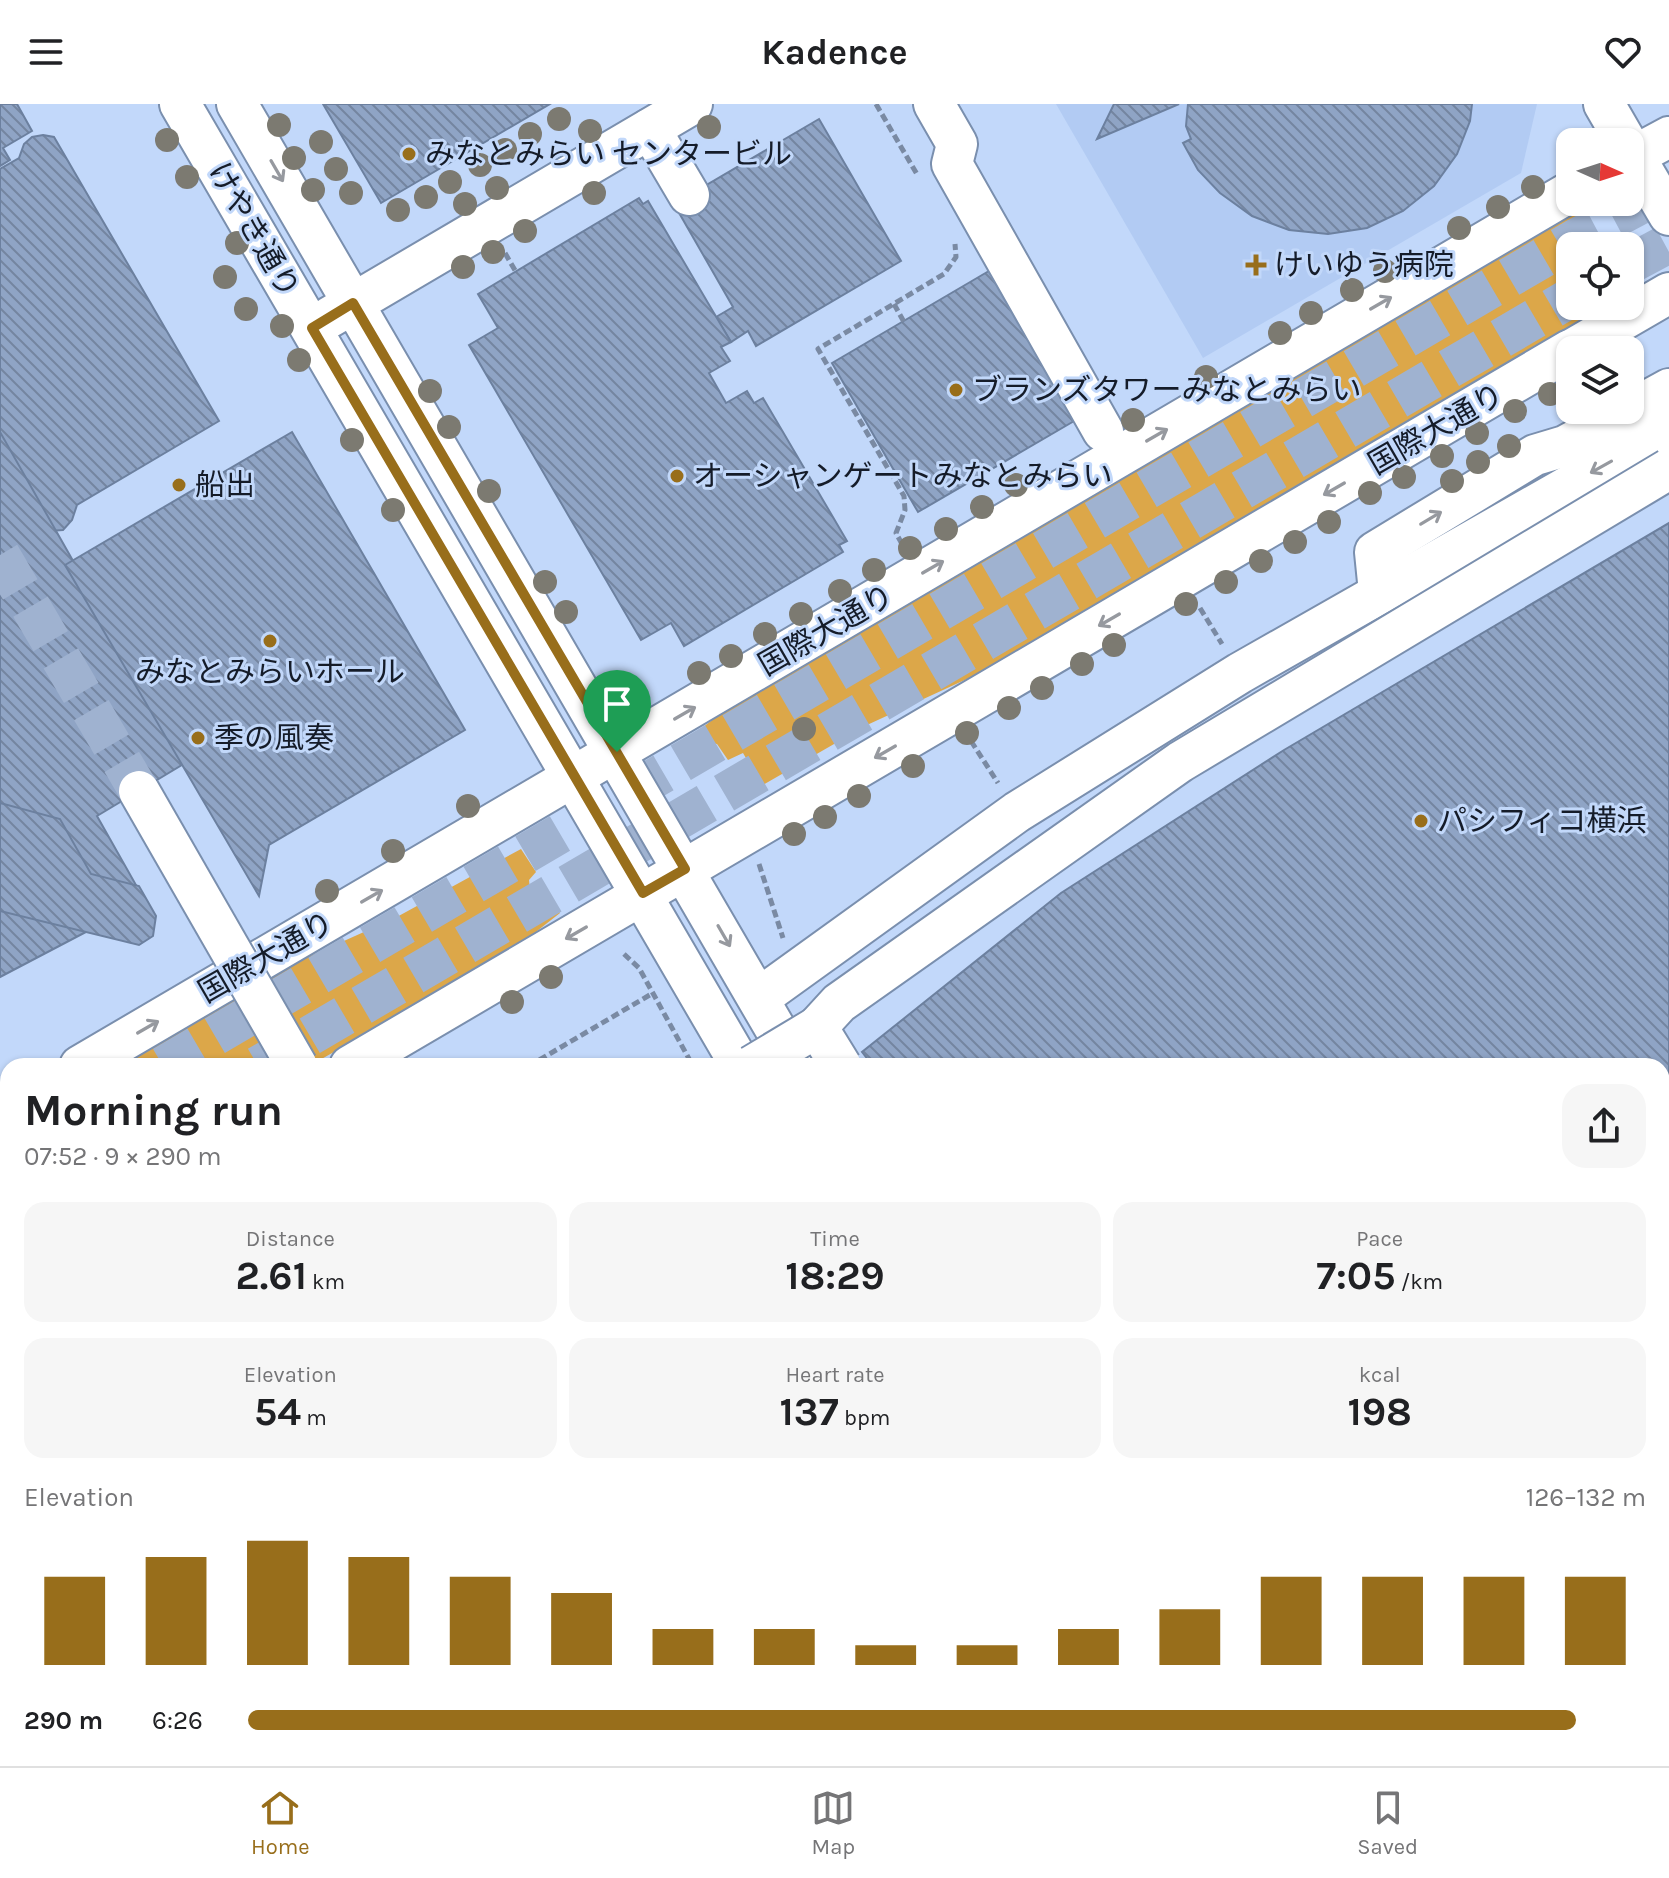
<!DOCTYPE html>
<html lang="en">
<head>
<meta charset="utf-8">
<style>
	:root { --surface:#fff; --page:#f6f6f6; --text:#202124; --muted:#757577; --line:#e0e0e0; --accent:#986e1b }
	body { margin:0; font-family:Karla,"Noto Sans JP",sans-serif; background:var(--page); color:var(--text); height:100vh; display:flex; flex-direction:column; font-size:30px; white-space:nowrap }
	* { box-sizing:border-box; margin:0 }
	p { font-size:26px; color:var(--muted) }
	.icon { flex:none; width:44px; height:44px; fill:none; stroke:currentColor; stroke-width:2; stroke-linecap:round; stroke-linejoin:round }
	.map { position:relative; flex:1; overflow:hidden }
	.drawer { position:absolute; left:0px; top:954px; width:1670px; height:708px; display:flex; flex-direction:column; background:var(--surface); border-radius:24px 24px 0 0; box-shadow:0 2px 6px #0004 }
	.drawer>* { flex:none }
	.needle { width:52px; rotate:93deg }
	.buttons { position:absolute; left:1556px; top:24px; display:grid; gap:16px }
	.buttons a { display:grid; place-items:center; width:88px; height:88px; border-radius:16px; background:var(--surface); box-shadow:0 2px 6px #0004; font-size:40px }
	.pin { position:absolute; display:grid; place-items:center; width:68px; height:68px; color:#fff; margin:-82px -34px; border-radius:50% 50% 50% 0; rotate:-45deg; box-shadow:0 0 8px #0007 }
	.pin .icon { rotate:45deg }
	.round { display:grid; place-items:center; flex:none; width:84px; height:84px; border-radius:24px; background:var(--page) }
	.overview { display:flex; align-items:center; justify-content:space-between; height:136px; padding:0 24px }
	h1 { font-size:44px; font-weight:700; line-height:60px }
	.stats { display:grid; grid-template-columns:repeat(3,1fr); gap:12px; height:136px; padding:8px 24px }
	.stats div { display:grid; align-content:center; border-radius:20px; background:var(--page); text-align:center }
	.stats b { font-size:40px; font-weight:700 }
	.stats small { font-size:22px; font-weight:400 }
	.stats p { font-size:22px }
	.chart { height:224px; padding:16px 24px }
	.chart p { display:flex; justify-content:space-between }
	.chart svg { width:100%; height:144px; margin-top:8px; stroke:var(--accent); stroke-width:6 }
	ul { padding:0 24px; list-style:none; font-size:26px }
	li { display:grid; grid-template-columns:128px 96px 1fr; align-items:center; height:60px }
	li i { height:20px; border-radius:10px; background:var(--accent) }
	header { display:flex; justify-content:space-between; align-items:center; height:104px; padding:0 24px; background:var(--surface); font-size:36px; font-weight:700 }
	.tab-bar { display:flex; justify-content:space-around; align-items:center; height:112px; border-top:2px solid var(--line); background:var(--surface); font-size:22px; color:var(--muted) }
	.tab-bar a { display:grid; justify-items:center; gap:4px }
	.tab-bar .active { color:var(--accent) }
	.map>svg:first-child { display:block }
</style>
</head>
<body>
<header><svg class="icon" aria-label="menu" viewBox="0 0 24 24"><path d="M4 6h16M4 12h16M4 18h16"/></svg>Kadence<svg class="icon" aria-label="heart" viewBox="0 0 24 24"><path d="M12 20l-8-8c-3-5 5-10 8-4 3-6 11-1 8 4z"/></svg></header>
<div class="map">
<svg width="1669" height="1662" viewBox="0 0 1669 1662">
	<defs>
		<pattern id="park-dots" width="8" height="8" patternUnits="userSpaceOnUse" patternTransform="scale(2)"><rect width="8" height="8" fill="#dca749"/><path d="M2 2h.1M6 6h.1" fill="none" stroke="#bc8f40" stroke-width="1.8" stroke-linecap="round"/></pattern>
		<pattern id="building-back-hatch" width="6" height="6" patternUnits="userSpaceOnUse" patternTransform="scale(2)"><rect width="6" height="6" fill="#8fa4c5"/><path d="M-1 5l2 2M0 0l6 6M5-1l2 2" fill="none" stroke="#7485a0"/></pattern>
	</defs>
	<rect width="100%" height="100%" fill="#c2d8fa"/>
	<path fill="#b2cbf3" d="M1056 0H1537L1521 69 1203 254Z"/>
	<g fill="#dca749">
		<path d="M1576 106 1594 137 1589 142H1570V202H1601L1570 225 1006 557 867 621 756 685 735 694 744 687 741 680 731 685 727 678 750 661 743 649 728 656 717 640 703 638 698 627 738 596Z"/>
		<path d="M521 745 536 768 529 776 530 786 539 792 548 789 560 809 505 852 309 962H114L295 859 395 814Z"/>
	</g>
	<path fill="url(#park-dots)" d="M1669 1313V1662H1142L1134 1654H1662V1316Z"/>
	<g fill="url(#building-back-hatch)" stroke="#6c809f" stroke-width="2">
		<path d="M0 0H17L32 27 3 44 10 56 0 62Z"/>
		<path d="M323 0H550L381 99Z"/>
		<path d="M1114 0H1179L1097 35Z"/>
		<path d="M1188 0H1472L1470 17 1457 50 1434 82 1403 107 1367 124 1328 130 1289 126 1252 112 1220 89 1198 66 1183 39 1191 35 1186 22Z"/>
		<path d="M819 15 901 157 756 242 748 227 731 238 716 213 733 203 674 100Z"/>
		<path d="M43 31 54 33 219 317 77 401 72 416 63 426 49 427 39 422 0 354V65L19 54 24 40 32 33Z"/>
		<path d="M639 94 643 100 648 97 731 238 721 243 730 257 709 269 726 299 747 287 754 299 763 294 847 437 839 441 843 448 684 542 671 519 641 536 469 241 498 224 478 190Z"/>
		<path d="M994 164 1081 313 918 408 832 259Z"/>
		<path d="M0 328 187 658 97 712 145 797 0 873Z"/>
		<path d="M292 328 465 626 269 741 259 792 65 461Z"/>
		<path d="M1669 419V1109L1662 1113V962H873L862 948 1061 789 1284 646Z"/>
		<path d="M0 699 60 715 91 770 139 782 156 812 153 832 139 841 0 807Z"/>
		<path d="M8 1235V1576L0 1563V1240Z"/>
		<path d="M1669 1579V1662H1620L1625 1654H1662V1638L1668 1625 1662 1609V1592Z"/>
		<path d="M64 1654H498L496 1662H70Z"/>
		<path d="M172 1654H312L323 1662H170Z"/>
		<path d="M366 1654H472L458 1662H352Z"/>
		<path d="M692 1654H1022L1025 1657 1020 1662H694Z"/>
	</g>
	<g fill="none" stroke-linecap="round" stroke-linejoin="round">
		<g stroke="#9fb2d0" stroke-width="40" stroke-dasharray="40 20" stroke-linecap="butt">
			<path d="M1630 160 1669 139"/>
			<path d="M0 451 139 687"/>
			<path d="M163 962 1575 135 1669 85"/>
			<path d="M258 962 1570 194"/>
			<path d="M0 1058 8 1053"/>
			<path d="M0 1115 8 1110"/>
		</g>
		<defs>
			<g id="minor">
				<path d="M180 0 741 962"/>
				<path d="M237 0 797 962"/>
				<path d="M934 0 957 40 952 60 1103 327"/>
				<path d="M1604 0 1626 38"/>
				<path d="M650 25 689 91"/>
				<path d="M1630 45 1669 111"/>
				<path d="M1630 54 1669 33"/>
				<path d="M330 213 692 0"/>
				<path d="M1571 246 1669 189"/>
				<path d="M1379 488 1375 448 1535 351 1565 342 1669 285"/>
				<path d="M759 894 1017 708 1240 569 1669 325"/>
				<path d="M80 962 1570 88"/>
				<path d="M350 962 1570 246"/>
				<path d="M0 1009 8 1004"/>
				<path d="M1662 1163 1669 1158"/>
				<path d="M0 1168 8 1163"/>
			</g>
		</defs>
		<use href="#minor" stroke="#7a8fae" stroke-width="44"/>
		<g stroke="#7a8aa3" stroke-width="5" stroke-dasharray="8 4" stroke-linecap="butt">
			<path d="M876 0 918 72"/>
			<path d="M505 149 516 168"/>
			<path d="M894 200 904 218"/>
			<path d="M902 440 896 429 905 406 904 392 818 245 944 170 956 153 955 140"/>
			<path d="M1200 504 1222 540"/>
			<path d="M971 637 998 679"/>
			<path d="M759 760 783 834"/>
			<path d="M624 850 639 864 693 962"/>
			<path d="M529 962 653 889"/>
			<path d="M1662 1402 1669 1398"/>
			<path d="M1662 1486 1669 1484"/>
			<path d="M1662 1572 1669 1568"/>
			<path d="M564 1654 569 1662"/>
			<path d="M647 1654 648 1662"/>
			<path d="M1112 1654 1120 1662"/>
			<path d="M1171 1654 1174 1662"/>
			<path d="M513 1662 515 1654"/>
			<path d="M554 1662 559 1654"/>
			<path d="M609 1662V1654"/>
			<path d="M1337 1662 1339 1654"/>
			<path d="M1592 1662 1593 1654"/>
			<path d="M1615 1662 1620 1654"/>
		</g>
		<use href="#minor" stroke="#fff" stroke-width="40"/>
		<defs>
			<g id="minor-bridge">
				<path d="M139 687 297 962"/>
				<path d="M752 962 817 923"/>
				<path d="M841 962 817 923 839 899 1180 658 1669 365"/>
			</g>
		</defs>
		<use href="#minor-bridge" stroke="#7a8fae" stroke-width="44" stroke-linecap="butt"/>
		<use href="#minor-bridge" stroke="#fff" stroke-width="40"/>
	</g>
	<g fill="#7c7a71">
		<circle cx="559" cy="15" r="12"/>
		<circle cx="279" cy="21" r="12"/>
		<circle cx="709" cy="23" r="12"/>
		<circle cx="590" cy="27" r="12"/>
		<circle cx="530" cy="30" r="12"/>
		<circle cx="167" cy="36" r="12"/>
		<circle cx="321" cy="38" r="12"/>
		<circle cx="505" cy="46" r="12"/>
		<circle cx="294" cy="54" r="12"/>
		<circle cx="480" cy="61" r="12"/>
		<circle cx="336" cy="65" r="12"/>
		<circle cx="187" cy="73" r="12"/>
		<circle cx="450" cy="78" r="12"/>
		<circle cx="1533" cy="83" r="12"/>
		<circle cx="497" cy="84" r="12"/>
		<circle cx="313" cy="86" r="12"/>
		<circle cx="351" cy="89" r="12"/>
		<circle cx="594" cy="89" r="12"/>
		<circle cx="426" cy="93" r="12"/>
		<circle cx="465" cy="100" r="12"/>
		<circle cx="1498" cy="103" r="12"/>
		<circle cx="398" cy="106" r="12"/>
		<circle cx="1459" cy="124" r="12"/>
		<circle cx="525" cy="127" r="12"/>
		<circle cx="237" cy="139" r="12"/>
		<circle cx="493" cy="148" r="12"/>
		<circle cx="463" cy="163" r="12"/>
		<circle cx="1385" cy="167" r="12"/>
		<circle cx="225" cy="173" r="12"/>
		<circle cx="1352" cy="186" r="12"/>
		<circle cx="246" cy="205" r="12"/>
		<circle cx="1311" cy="209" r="12"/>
		<circle cx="282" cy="222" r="12"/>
		<circle cx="1280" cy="229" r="12"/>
		<circle cx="299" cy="256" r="12"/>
		<circle cx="1206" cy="273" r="12"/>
		<circle cx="430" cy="287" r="12"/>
		<circle cx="1550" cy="290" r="12"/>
		<circle cx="1515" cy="307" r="12"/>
		<circle cx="1133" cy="316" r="12"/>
		<circle cx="449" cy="323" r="12"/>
		<circle cx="1477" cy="329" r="12"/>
		<circle cx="352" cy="336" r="12"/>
		<circle cx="1509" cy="342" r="12"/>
		<circle cx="1442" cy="352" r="12"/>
		<circle cx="1478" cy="358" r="12"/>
		<circle cx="1404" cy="373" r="12"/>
		<circle cx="1452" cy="377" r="12"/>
		<circle cx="1016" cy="381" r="12"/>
		<circle cx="489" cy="387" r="12"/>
		<circle cx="1370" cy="389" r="12"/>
		<circle cx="982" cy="403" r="12"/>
		<circle cx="393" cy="406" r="12"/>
		<circle cx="1329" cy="418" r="12"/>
		<circle cx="946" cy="425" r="12"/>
		<circle cx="1295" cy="438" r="12"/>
		<circle cx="910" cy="444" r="12"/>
		<circle cx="1261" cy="457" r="12"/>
		<circle cx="874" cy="466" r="12"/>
		<circle cx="545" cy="478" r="12"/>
		<circle cx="1226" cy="478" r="12"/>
		<circle cx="840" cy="487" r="12"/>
		<circle cx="1186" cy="500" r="12"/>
		<circle cx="566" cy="508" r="12"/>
		<circle cx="801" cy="510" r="12"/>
		<circle cx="765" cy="530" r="12"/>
		<circle cx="1114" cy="541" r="12"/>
		<circle cx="731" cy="552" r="12"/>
		<circle cx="1082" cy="560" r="12"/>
		<circle cx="699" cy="569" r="12"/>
		<circle cx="1042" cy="584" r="12"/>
		<circle cx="1009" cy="604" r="12"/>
		<circle cx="804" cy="625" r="12"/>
		<circle cx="967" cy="629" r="12"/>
		<circle cx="913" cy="662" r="12"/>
		<circle cx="859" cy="692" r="12"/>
		<circle cx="468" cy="702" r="12"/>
		<circle cx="825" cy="713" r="12"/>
		<circle cx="794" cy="730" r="12"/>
		<circle cx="393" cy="747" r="12"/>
		<circle cx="327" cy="787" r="12"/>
		<circle cx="551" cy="873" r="12"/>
		<circle cx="512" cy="898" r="12"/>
	</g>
	<defs><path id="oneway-shaft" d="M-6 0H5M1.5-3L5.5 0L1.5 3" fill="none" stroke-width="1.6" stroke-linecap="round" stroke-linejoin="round" transform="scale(2)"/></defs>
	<g stroke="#96999f">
		<use href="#oneway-shaft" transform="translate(277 67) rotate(60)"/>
		<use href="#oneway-shaft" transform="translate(1381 199) rotate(-30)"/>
		<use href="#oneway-shaft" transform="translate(1157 331) rotate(-30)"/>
		<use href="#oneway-shaft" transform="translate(1601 363) rotate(151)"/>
		<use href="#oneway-shaft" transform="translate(1334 385) rotate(150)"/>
		<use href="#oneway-shaft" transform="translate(1431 414) rotate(-31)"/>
		<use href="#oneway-shaft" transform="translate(933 463) rotate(-30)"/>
		<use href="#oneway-shaft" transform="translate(1109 516) rotate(150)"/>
		<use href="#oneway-shaft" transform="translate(685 609) rotate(-30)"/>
		<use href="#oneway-shaft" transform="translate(885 648) rotate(150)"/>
		<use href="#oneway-shaft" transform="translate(372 792) rotate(-30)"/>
		<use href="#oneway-shaft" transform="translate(576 829) rotate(150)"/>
		<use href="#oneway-shaft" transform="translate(724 832) rotate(60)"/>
		<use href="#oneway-shaft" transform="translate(148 923) rotate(-30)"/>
	</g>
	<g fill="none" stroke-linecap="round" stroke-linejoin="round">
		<defs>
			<path id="route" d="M353 199 685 765 643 789 312 224Z"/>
		</defs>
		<use href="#route" stroke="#fff" stroke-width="16"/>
		<use href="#route" stroke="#986e1b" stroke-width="10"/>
	</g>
	<g fill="#986e1b" stroke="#c2d8fa" stroke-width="3">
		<circle cx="409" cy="50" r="8"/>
		<path d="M1252 149h8v8h8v8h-8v8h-8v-8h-8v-8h8z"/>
		<circle cx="956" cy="286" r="8"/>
		<circle cx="677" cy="372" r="8"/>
		<circle cx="179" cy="381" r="8"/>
		<circle cx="270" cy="537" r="8"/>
		<circle cx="198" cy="634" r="8"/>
		<circle cx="1421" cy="717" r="8"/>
	</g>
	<g text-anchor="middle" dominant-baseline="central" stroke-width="6" stroke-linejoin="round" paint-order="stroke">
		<g font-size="30" fill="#151c29" stroke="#c2d8fa" text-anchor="start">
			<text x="425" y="50">みなとみらい センタービル</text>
			<text x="1274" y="161">けいゆう病院</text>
			<text x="972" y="286">ブランズタワーみなとみらい</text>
			<text x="693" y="372">オーシャンゲートみなとみらい</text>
			<text x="195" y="381">船出</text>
			<text x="270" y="568" text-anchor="middle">みなとみらいホール</text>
			<text x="214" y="634">季の風奏</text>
			<text x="1437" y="717">パシフィコ横浜</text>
		</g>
		<g font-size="30" fill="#151c29" stroke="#c2d8fa">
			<text transform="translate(254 126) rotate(60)">けやき通り</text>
			<text transform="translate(1436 325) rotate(-30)">国際大通り</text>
			<text transform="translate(826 526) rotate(-30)">国際大通り</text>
			<text transform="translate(266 853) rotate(-30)">国際大通り</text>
		</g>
	</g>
</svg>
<div class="buttons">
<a><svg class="needle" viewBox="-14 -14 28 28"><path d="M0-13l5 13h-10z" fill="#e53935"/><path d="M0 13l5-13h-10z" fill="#757577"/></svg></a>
<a><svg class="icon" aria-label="locate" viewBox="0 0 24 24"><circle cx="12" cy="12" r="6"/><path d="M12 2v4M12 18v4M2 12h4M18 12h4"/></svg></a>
<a><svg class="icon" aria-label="layers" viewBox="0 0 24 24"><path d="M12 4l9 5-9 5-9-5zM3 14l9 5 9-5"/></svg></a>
</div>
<div class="pin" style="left:617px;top:648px;background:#1e9e55"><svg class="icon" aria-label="arrive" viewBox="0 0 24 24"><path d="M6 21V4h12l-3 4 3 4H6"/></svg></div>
<section class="drawer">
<div class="overview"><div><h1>Morning run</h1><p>07:52 · 9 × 290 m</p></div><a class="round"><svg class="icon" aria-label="share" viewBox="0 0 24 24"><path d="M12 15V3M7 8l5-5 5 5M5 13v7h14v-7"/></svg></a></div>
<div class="stats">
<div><p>Distance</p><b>2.61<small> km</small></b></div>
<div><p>Time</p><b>18:29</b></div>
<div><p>Pace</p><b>7:05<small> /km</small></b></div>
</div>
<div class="stats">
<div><p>Elevation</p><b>54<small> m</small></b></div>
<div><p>Heart rate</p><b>137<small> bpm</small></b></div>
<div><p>kcal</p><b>198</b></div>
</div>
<div class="chart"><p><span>Elevation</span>126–132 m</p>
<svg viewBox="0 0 160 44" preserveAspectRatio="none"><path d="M5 44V17M15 44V11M25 44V6M35 44V11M45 44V17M55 44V22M65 44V33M75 44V33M85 44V38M95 44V38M105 44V33M115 44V27M125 44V17M135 44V17M145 44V17M155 44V17"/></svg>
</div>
<ul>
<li><b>290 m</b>6:26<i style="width:95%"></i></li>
</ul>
</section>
</div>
<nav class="tab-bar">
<a class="active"><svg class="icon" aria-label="home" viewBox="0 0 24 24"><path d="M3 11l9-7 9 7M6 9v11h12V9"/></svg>Home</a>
<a><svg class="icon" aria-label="map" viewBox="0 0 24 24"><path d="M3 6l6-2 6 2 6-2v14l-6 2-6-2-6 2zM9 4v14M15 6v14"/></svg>Map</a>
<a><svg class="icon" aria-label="saved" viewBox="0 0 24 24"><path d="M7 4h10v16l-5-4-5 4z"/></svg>Saved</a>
</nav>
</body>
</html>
